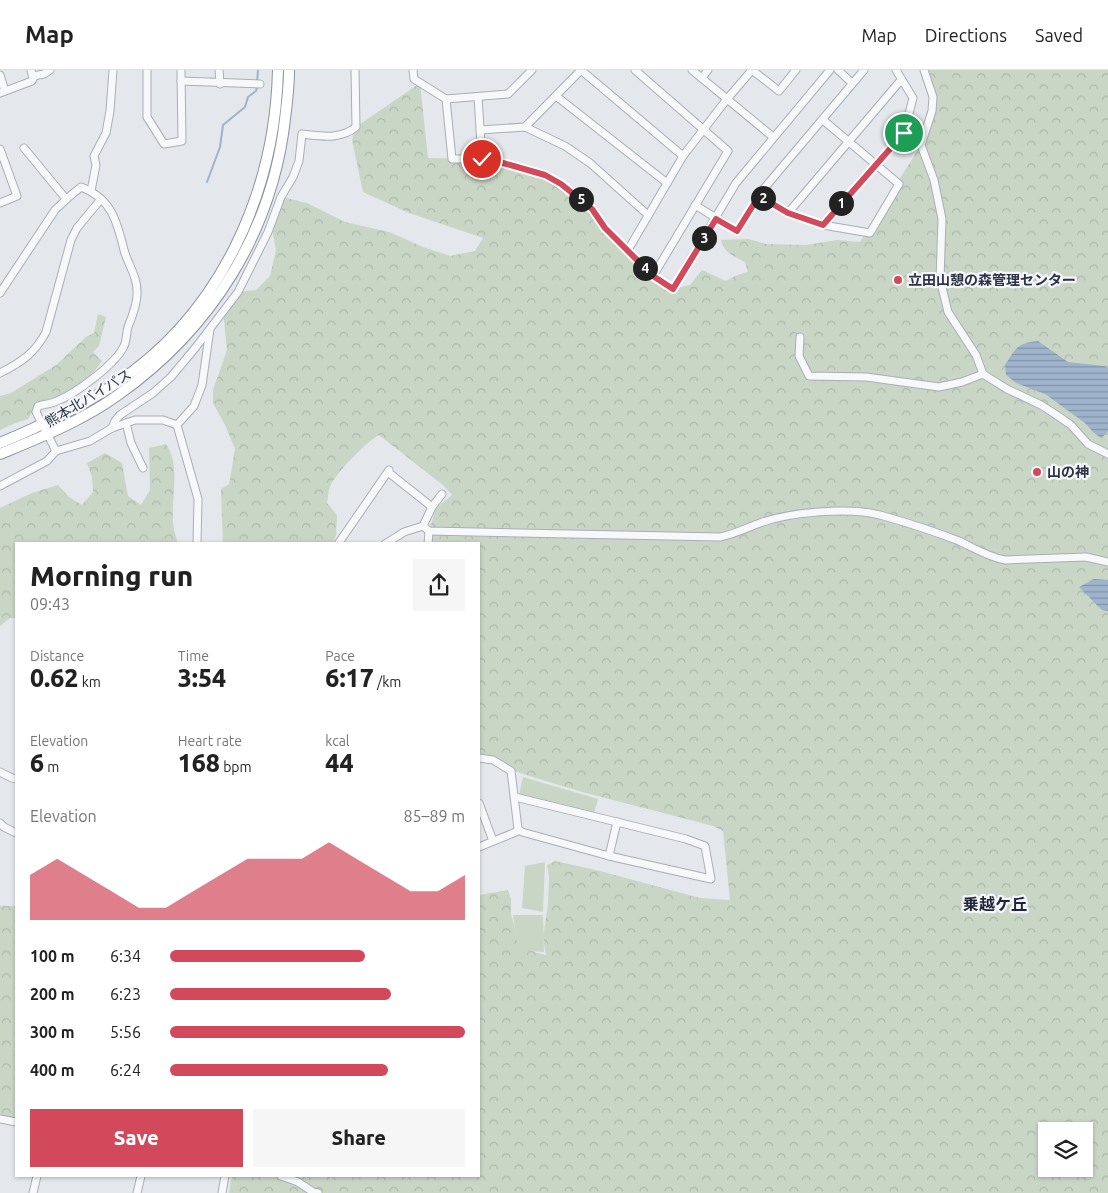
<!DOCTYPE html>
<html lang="en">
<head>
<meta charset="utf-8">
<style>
	:root { --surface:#fff; --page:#f6f6f6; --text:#222; --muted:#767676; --line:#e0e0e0; --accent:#d1495b }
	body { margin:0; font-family:Ubuntu,"Noto Sans JP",sans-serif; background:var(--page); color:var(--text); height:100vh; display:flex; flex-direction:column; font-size:19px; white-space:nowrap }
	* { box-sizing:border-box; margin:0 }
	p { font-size:16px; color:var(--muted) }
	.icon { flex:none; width:28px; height:28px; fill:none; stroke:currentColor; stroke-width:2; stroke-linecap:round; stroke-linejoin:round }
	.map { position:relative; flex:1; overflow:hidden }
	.sheet { position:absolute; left:15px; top:472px; width:465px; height:635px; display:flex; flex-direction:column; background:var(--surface); border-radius:0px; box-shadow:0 1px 4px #0004 }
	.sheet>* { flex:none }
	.tools { position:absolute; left:1038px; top:1052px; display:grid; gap:10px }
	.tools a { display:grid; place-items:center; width:55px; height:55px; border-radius:0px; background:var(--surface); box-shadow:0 1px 4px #0004; font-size:25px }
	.pin { position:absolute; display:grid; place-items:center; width:42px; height:42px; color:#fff; margin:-21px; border:2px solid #fff; border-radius:50%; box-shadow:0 1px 5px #0007 }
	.km { position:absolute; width:25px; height:25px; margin:-12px; border-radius:50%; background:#222; color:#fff; font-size:14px; line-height:25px; text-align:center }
	.round { display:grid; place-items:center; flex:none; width:52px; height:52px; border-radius:0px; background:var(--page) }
	.summary { display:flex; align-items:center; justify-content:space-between; height:85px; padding:0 15px }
	h1 { font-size:28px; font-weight:800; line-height:38px }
	.metrics { display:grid; grid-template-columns:repeat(3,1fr); gap:8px; height:85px; padding:5px 15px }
	.metrics div { display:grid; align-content:center }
	.metrics b { font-size:25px; font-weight:800 }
	.metrics small { font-size:14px; font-weight:400 }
	.metrics p { font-size:14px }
	.chart { height:140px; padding:10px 15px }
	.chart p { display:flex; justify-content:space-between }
	.chart svg { width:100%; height:90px; margin-top:5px; fill:var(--accent); opacity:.7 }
	.button { display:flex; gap:10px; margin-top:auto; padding:10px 15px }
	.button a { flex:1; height:58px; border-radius:0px; background:var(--accent); color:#fff; font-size:20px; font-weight:800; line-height:58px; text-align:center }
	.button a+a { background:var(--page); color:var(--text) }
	ul { padding:0 15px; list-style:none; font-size:16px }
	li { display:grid; grid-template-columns:80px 60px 1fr; align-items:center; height:38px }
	li i { height:12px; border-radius:6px; background:var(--accent) }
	header { display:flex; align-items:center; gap:30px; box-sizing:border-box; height:70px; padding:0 25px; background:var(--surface); border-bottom:1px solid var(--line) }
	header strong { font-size:24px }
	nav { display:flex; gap:28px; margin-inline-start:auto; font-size:18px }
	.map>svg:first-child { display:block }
</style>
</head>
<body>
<header>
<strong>Map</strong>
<nav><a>Map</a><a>Directions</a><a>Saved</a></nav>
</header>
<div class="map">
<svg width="1108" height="1123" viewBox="0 0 1108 1123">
	<defs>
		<pattern id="forest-crowns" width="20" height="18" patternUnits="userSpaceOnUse" patternTransform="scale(1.25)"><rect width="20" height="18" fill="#c9d6c5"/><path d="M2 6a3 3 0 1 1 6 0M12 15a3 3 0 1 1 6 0" fill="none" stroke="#adb8ab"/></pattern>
		<pattern id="water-rules" width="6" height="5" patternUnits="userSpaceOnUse" patternTransform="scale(1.25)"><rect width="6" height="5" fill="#9fb4cc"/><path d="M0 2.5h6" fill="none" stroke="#8293a7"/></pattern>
	</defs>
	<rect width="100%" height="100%" fill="#e4e7ec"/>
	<g fill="url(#forest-crowns)" fill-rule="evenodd">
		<path d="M924 0H1108V1123H229L232 1106H479V825L508 820 511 829V844L519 874 537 883 546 885 543 867 548 835 549 807 547 795 555 791 600 801 700 828 730 830 723 761 713 756C635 735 555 718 479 688V474H428L429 461 436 438 452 425 444 416 379 365C367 371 334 405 330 417 328 422 328 428 327 433L337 445 336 465 333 474H223L221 419 229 414 235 379 226 357 213 333V320L227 280 223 241 238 222 256 220 270 206 276 180 271 154 281 127 307 133 345 152 389 162 423 177 450 186 475 181 483 168 409 143 363 122 352 70 356 57 420 13 428 88 482 89 545 105 581 129 628 180 673 219 690 215 702 200 726 211 737 205 748 202 745 192C735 187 724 183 721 170L749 169 766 174 806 175 837 170 860 172 921 75 933 27ZM1046 1061H1084V1099H1046Z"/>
		<path d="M98 244 106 247 99 276 93 282 102 291 93 303 77 316 54 328 42 330 38 333 28 349 15 353 0 360V326L11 323 56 295 86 267 94 263Z"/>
		<path d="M166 374C181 396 171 426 173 451 173 458 176 466 178 474H16V548H10L0 556V438L32 423 58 415 69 427 82 435 93 422 92 407 87 393 105 383 122 393 128 426 141 435 150 420 149 378Z"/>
		<path d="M0 836H16V1049L0 1047Z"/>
	</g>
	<g fill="#c9d6c5">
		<path d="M523 707 598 729 594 743 519 725Z"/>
		<path d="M545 792 543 842 522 838 525 796Z"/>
		<path d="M513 845H543L544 882 518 880Z"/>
	</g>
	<g fill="url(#water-rules)">
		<path d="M1038 271 1068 292 1104 296 1108 298V361L1101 368 1094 363 1085 353 1045 324 1016 313 1006 305 1005 295C1016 278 1017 273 1038 271Z"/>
		<path d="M1094 509 1108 510V541L1102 540 1079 517Z"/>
	</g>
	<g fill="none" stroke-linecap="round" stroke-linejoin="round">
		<g stroke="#9fb4cc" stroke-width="2">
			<path d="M257 12 258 0"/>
			<path d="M207 112 220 77 223 55 245 37 248 27 256 21 257 17"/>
		</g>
		<defs>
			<g id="minor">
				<path d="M147 0V47L164 74 182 71 181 0"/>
				<path d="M219 0 220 14"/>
				<path d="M413 0 414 9 446 29 508 24 532 0"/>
				<path d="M581 0 683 86"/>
				<path d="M635 0 728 81 653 206"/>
				<path d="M692 0 773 67"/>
				<path d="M752 0 779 21 796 0"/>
				<path d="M838 0 852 13"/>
				<path d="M924 0 933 27 932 41 921 75 934 110 942 149 940 209 948 242 976 285 983 304 1007 319 1041 335 1055 344 1071 355 1088 374 1108 384"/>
				<path d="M0 5 5 21"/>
				<path d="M33 6 44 4 50 0"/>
				<path d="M702 8 708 0"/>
				<path d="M181 11 260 14"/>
				<path d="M0 23 32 11 33 9 31 0"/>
				<path d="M556 26 667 113"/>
				<path d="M478 27 482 89"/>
				<path d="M446 29 452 89H482L503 93 545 105 581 129 591 139 605 158 653 206 673 219 736 113 830 0"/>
				<path d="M525 57 581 0"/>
				<path d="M480 60 525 57 565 76 590 93 648 145"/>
				<path d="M24 78 66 129"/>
				<path d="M0 79 17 126 0 133"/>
				<path d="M91 121 96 95 94 86 106 63 110 41 113 0"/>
				<path d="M759 126 788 143 823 155 870 163 899 114 823 50"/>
				<path d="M695 135 737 161 761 122 864 0"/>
				<path d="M788 143 901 10"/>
				<path d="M823 155 904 63 913 28 896 0"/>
				<path d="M628 180 683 86 727 29 752 0"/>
				<path d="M0 223 55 140 70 126 81 117C111 128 117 151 124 180 128 195 138 207 137 224 137 235 132 247 128 257 126 263 127 270 124 276 116 294 75 324 57 331 51 334 44 334 38 336L36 342 56 381"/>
				<path d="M800 267 799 286 809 306 866 307 939 317 962 312 983 304"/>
				<path d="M0 303C22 292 35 283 46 262L71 170 77 158 101 129"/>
				<path d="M126 353 131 373 143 398"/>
				<path d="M177 355 198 429 197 474"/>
				<path d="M177 355 194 336 202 315 210 259"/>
				<path d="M112 358 115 351 120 345 153 323 171 307 196 277 238 222 268 162 281 127 293 107 299 91 302 64C321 66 340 70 356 57L355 0"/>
				<path d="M388 402 432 437"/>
				<path d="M0 416 47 391 56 381 90 371 112 358 135 350H163L177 355"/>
				<path d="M442 424 432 437 423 456 429 461 720 467C735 464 746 458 760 453 790 442 849 437 880 445 905 452 936 462 959 471 974 478 988 487 1005 490L1086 487 1108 492"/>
				<path d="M338 474 389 400"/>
				<path d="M385 474 404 462 423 456"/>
				<path d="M428 474 429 461"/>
				<path d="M479 688 493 690 511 701 518 759"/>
				<path d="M0 702 12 708 16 709"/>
				<path d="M515 727 686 769 705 776 711 809 609 786 522 762 518 759"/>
				<path d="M479 733 493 771"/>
				<path d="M0 753 4 757 16 763"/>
				<path d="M479 777 516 762 518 759"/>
				<path d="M609 786 617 752"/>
				<path d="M0 1049 16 1052"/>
				<path d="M281 1106 298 1112 313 1122 318 1123"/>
				<path d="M33 1123 37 1106"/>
				<path d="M137 1123 141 1106"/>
				<path d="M222 1123 225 1106"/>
			</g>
			<g id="highway">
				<path d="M0 373C41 356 77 339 115 314 220 245 275 124 278 0"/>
				<path d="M0 384C41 367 82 351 118 325 211 259 272 163 285 49 287 33 289 16 289 0"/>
			</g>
		</defs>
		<use href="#minor" stroke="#a9aeb7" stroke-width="9"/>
		<use href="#highway" stroke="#8b94a3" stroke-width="12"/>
		<use href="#minor" stroke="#f7f8fa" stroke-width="7"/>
		<use href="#highway" stroke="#fff" stroke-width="10"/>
	</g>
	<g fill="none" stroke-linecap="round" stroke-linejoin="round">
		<defs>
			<path id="route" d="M482 89 503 93 545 105 561 114 592 139 605 158 653 206 673 219 716 149 737 161 759 126 788 143 823 155 904 63"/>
		</defs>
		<use href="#route" stroke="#fff" stroke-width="10"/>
		<use href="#route" stroke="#d1495b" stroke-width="6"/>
	</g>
	<g fill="#d1495b" stroke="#f4f6f9" stroke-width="2">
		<circle cx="898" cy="210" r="5"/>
		<circle cx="1037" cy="402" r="5"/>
	</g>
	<g text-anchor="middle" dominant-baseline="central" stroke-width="4.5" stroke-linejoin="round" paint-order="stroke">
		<g font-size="14" font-weight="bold" fill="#2b3445" stroke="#f4f6f9" text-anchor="start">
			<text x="908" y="210">立田山憩の森管理センター</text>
			<text x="1047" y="402">山の神</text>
		</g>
		<g font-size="14" fill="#2b3445" stroke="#f4f6f9">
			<text transform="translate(88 328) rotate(-31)">熊本北バイパス</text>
		</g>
		<g font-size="16" font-weight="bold" fill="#1d2536" stroke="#f4f6f9">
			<text x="995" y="834">乗越ケ丘</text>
		</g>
	</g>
</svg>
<div class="tools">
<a><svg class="icon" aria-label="layers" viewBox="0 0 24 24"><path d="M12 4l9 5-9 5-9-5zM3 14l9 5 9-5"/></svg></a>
</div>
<div class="pin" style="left:904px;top:63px;background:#1e9e55"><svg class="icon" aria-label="arrive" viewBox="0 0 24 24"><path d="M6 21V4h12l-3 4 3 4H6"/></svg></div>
<div class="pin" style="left:482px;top:89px;background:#d93025"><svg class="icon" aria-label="check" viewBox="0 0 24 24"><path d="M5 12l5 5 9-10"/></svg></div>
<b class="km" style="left:841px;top:133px">1</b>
<b class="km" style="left:763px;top:128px">2</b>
<b class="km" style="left:704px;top:168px">3</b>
<b class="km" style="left:645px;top:198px">4</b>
<b class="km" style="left:581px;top:129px">5</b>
<section class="sheet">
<div class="summary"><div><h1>Morning run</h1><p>09:43</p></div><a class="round"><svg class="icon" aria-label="share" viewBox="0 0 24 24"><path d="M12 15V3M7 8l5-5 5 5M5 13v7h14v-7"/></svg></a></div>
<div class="metrics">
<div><p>Distance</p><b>0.62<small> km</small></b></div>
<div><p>Time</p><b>3:54</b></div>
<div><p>Pace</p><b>6:17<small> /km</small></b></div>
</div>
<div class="metrics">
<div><p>Elevation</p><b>6<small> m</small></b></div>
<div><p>Heart rate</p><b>168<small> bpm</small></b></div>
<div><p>kcal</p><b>44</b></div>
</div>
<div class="chart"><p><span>Elevation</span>85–89 m</p>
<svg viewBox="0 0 160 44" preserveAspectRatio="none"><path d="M0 44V22L10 14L20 22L30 30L40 38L50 38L60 30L70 22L80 14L90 14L100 14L110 6L120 14L130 22L140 30L150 30L160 22V44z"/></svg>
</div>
<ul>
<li><b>100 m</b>6:34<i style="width:66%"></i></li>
<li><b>200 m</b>6:23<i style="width:75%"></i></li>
<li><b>300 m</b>5:56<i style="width:100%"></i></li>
<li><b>400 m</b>6:24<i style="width:74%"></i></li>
</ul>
<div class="button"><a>Save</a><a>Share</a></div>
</section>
</div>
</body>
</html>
